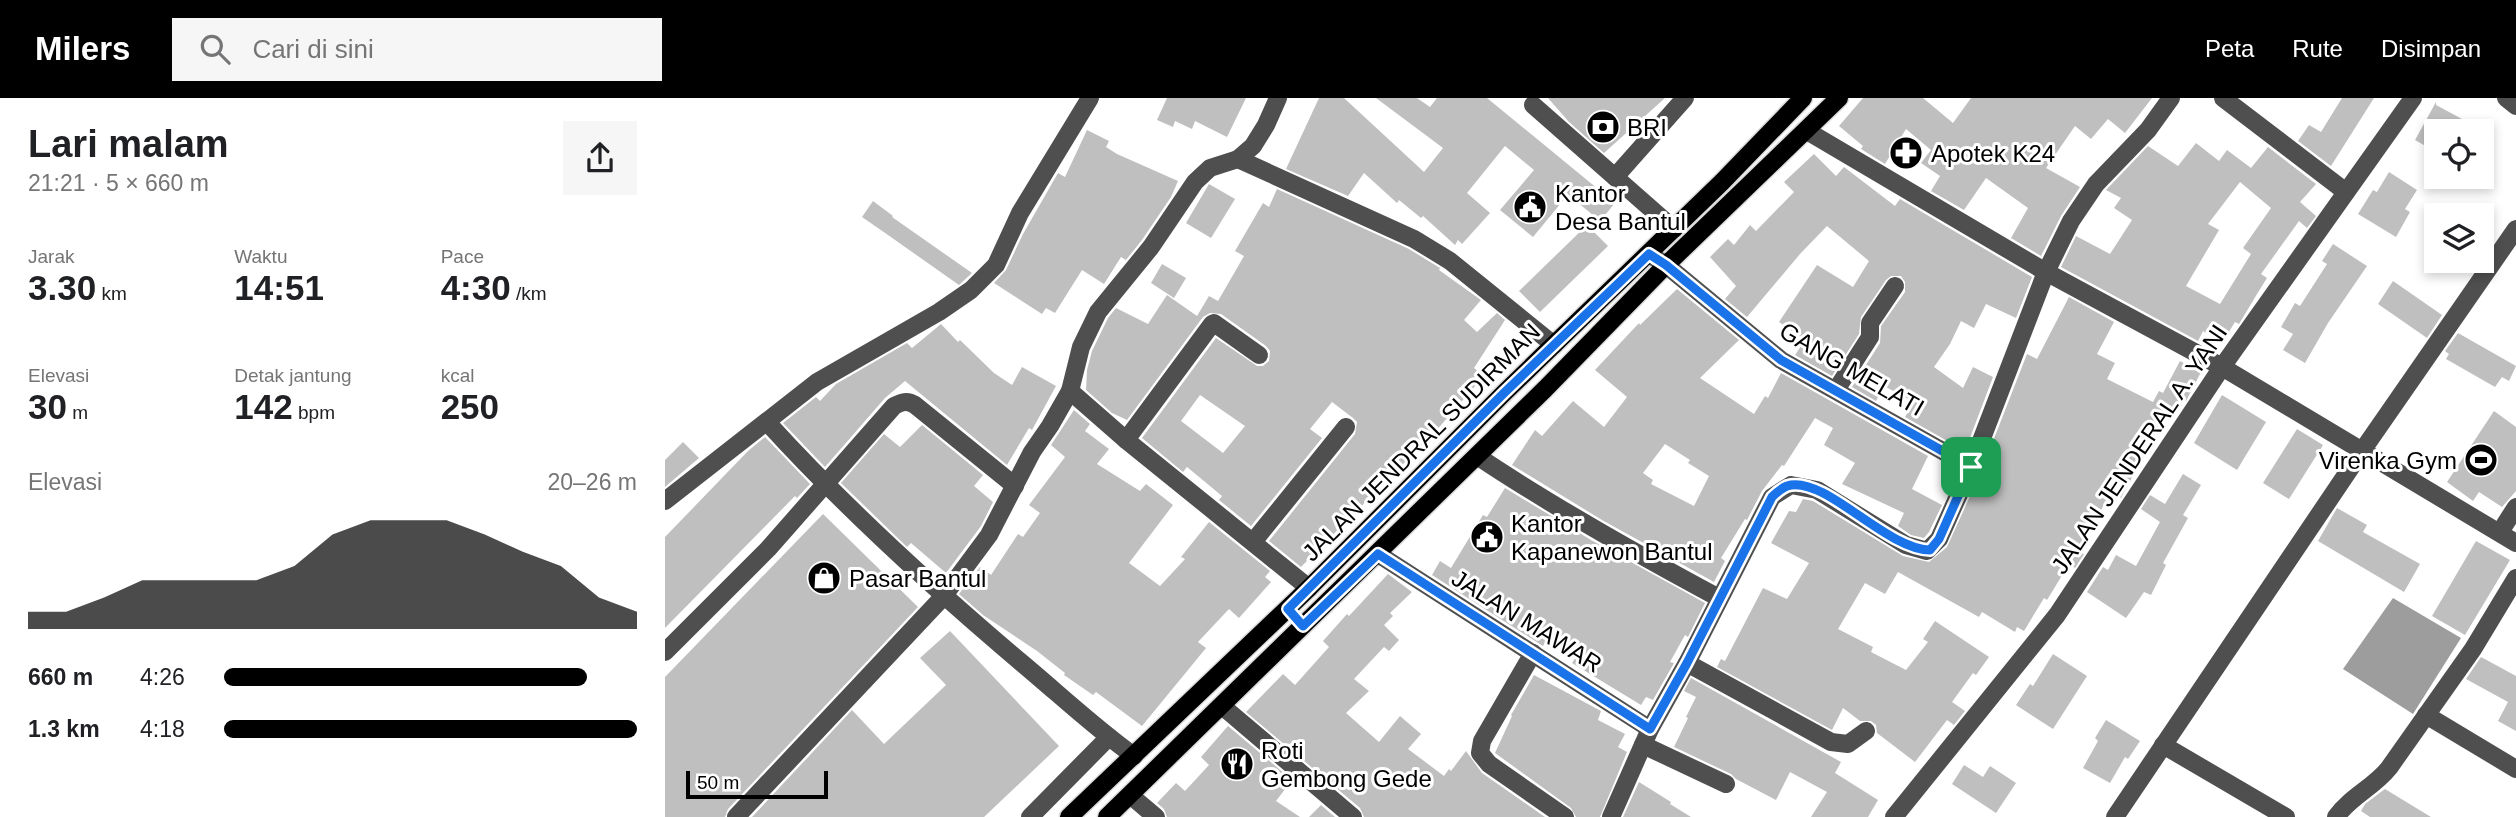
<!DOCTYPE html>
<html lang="id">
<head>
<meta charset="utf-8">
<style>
	:root { --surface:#fff; --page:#f6f6f6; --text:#202124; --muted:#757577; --accent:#000 }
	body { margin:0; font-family:Helvetica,sans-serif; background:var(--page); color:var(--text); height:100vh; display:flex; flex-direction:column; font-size:26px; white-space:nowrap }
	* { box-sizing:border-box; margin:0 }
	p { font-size:23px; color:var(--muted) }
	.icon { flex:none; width:38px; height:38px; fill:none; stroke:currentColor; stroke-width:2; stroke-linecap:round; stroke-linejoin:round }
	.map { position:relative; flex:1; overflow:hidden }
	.details { display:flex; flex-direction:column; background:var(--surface); width:665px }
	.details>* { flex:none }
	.controls { position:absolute; left:1759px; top:21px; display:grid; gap:14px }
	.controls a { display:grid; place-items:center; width:70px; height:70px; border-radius:0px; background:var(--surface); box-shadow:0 4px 10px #0003; font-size:35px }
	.scale { position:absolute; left:21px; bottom:18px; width:142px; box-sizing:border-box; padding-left:7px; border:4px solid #000; border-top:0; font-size:19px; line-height:24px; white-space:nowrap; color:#000; -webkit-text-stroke:5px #fff; paint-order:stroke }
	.pin { position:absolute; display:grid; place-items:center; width:60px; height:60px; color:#fff; margin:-30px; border-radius:14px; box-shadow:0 4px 10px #0006 }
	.round { display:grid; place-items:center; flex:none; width:74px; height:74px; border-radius:0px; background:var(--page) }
	.overview { display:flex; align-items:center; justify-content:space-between; height:119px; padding:0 28px }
	h1 { font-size:38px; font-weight:700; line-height:52px }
	.figures { display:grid; grid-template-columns:repeat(3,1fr); gap:10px; height:119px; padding:7px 28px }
	.figures div { display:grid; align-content:center }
	.figures b { font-size:35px; font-weight:700 }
	.figures small { font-size:19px; font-weight:400 }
	.figures p { font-size:19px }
	.chart { height:196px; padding:14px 28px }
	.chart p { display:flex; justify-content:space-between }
	.chart svg { width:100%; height:126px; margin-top:7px; fill:var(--accent); opacity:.7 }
	ul { padding:0 28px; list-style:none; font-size:23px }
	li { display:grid; grid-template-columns:112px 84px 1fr; align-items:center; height:52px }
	li i { height:18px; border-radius:9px; background:var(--accent) }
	header { display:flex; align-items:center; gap:42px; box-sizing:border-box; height:98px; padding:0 35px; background:var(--accent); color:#fff }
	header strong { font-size:33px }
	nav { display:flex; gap:38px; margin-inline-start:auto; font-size:24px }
	.search { width:490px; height:63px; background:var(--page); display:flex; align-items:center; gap:18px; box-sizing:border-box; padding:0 24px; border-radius:0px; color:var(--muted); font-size:26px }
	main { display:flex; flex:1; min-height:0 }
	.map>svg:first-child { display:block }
</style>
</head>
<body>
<header>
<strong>Milers</strong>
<div class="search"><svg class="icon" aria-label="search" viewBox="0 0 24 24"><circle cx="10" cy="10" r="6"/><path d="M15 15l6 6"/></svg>Cari di sini</div>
<nav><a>Peta</a><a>Rute</a><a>Disimpan</a></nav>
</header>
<main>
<section class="details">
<div class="overview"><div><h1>Lari malam</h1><p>21:21 · 5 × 660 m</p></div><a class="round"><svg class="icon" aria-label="share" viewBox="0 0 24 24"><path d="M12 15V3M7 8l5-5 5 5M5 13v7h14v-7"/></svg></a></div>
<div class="figures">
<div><p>Jarak</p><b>3.30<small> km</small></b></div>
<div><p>Waktu</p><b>14:51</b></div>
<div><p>Pace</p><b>4:30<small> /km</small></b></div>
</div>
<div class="figures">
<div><p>Elevasi</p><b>30<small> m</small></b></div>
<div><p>Detak jantung</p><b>142<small> bpm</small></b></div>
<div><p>kcal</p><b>250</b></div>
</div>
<div class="chart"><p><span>Elevasi</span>20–26 m</p>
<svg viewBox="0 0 160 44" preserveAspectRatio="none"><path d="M0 44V38L10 38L20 33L30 27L40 27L50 27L60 27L70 22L80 11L90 6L100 6L110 6L120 11L130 17L140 22L150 33L160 38V44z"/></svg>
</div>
<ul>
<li><b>660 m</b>4:26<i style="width:88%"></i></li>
<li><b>1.3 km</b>4:18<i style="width:100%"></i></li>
</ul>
</section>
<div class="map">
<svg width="1851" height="719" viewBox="0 0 1851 719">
	<rect width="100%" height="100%" fill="#fff"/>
	<path fill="#9d9d9d" d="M1728 500 1796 540 1748 616 1678 571Z"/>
	<g fill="#bfbfbf" fill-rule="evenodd">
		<path d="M502 0H581L562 39 530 23 527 31 510 23 508 29 492 22Z"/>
		<path d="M654 0H679L759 74 778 50 711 0H752L765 9 772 0H822L950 105 935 123 905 98 901 99 868 139 835 112 869 72 840 48 802 95 825 115 797 146 793 142 790 147 758 118 756 120 734 102 732 105 699 75 683 98 621 71Z"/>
		<path d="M883 0H1000L939 55 904 24Z"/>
		<path d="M1198 0H1258L1288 25 1306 0H1487L1460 35 1443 21 1426 41 1410 28 1381 70 1415 89 1396 118 1376 158 1346 140 1363 110 1321 80 1299 112 1266 93 1275 78 1256 65 1266 52 1241 31 1220 66 1196 51 1198 48 1174 28Z"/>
		<path d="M1677 0H1709L1666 68 1633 43 1644 27 1656 34Z"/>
		<path d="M1771 4V7L1799 22 1792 33H1771V54L1750 42Z"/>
		<path d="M422 32 444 43 441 49 452 56 513 83 506 99 477 142 461 162 456 159 439 186 417 172 390 215 381 210 377 216 329 185 341 172 358 136 393 75 400 79Z"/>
		<path d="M1531 45 1554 63 1562 52 1586 70 1603 49 1651 86 1635 104 1651 118 1642 130 1634 123 1596 176 1602 180 1592 196 1574 226 1570 224 1557 245 1538 233 1533 243 1396 169 1411 138 1445 156 1467 122 1449 110 1456 100 1441 92 1483 48 1513 68ZM1575 84 1606 110 1578 150 1586 156 1555 206 1521 188 1554 132 1543 126Z"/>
		<path d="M1149 56 1171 78 1179 69 1230 108 1235 101 1367 179 1351 220 1321 206 1309 230 1296 223 1285 246 1269 269 1298 290 1308 269 1328 279 1300 353 1240 319 1249 304 1219 288 1211 303 1187 289 1215 245 1216 228 1240 194V184L1236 178H1226L1221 182 1196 219 1194 236 1167 278 1130 257 1140 242 1114 224 1152 167 1188 189 1204 163 1162 128 1135 156 1082 219 1060 201 1071 188 1045 159 1063 141 1069 147 1085 127 1091 133 1129 94 1119 84Z"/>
		<path d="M1724 74 1752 92 1740 111 1745 114 1731 139 1693 116 1708 92 1712 94Z"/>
		<path d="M544 86 570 101 546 140 521 125Z"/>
		<path d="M612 91 744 151 775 170 774 172 816 202 799 222 812 234 832 215 840 222 809 270 819 278 769 335 636 469 604 443 690 336 692 324 688 320 667 304 645 331 657 340 586 428 554 402 557 398 522 369 518 374 477 340 551 240 592 268H598L604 263 605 253 601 248 556 216 545 215 538 219 462 322 447 315 421 292 422 272 427 253 443 220 451 210 483 226 502 197 532 218 544 198 553 203 579 158 570 153 598 105 604 109ZM535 297 580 328 558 355 516 323Z"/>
		<path d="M208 103 228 118 227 119 307 175 294 187 223 137 197 119Z"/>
		<path d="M922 127 943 148 875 214 854 193Z"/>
		<path d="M1668 146 1702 168 1663 225 1640 265 1618 252 1628 236 1616 229 1630 205 1635 208 1662 166 1657 163Z"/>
		<path d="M497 166 521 180 509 200 486 185Z"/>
		<path d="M1728 183 1777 217 1762 240 1713 206Z"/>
		<path d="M1012 191 1074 242 1035 280 1089 316 1100 298 1103 300 1116 275 1263 358 1247 391 1277 407 1264 434 1259 440 1246 437 1233 428 1239 415 1177 386 1190 365 1159 347 1168 330 1150 320 1119 368 1117 367 1097 393 1082 422 1080 421 1056 460 1060 463 1049 484 937 422 847 367 870 332 877 338 908 303 939 329 962 299 930 272 974 225 975 227ZM1000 346 1025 362 1023 365 1044 378 1029 408 986 386 988 382 978 375Z"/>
		<path d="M1404 199 1449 224 1432 256 1450 265 1442 281 1488 304 1494 293 1498 295 1515 263 1536 274 1521 303 1517 301 1506 321 1500 318 1456 400 1446 393 1420 443 1423 444 1416 455 1419 456 1410 470 1404 466 1382 502 1379 500 1359 533 1352 529 1350 534 1317 514 1314 519 1233 474 1220 496 1200 485 1173 531 1208 549 1206 554 1241 572 1263 544 1258 541 1270 523 1324 559 1311 577 1308 575 1287 604 1300 613 1289 627 1282 622 1250 664 1212 635 1211 627 1206 623H1195L1178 610 1167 632 1052 569 1056 561 1060 563 1098 490 1122 501 1144 465 1106 445 1124 413 1131 414 1138 401 1148 403 1238 458 1264 464 1282 449 1316 374 1362 256 1372 261Z"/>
		<path d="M276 226 293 244 295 242 329 275 347 287 357 269 391 288 367 332 364 330 342 367 240 283 220 300 160 369 118 325 151 299 155 303 171 286 242 245 247 250Z"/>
		<path d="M1793 235 1851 268 1844 283 1837 279 1830 289 1781 261 1784 256 1780 253Z"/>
		<path d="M1557 297 1601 324 1572 372 1529 345Z"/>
		<path d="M409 312 425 326 420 333 444 351 432 366 475 393 481 386 508 407 464 465 495 488 520 461 516 459 544 424 605 473 600 479 606 484 574 520 564 511 533 544 541 550 477 628 431 594 428 597 399 577 400 575 372 553 318 517 294 496 315 469 326 477 353 436 358 439 375 415 364 407 400 359 386 347Z"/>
		<path d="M1829 313 1851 329V393L1837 409 1814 394 1808 403 1782 384Z"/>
		<path d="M257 327 318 377 309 388 328 404 316 428 281 475 246 445 242 449 176 385 219 336 235 349Z"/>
		<path d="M1632 331 1658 347 1624 401 1598 385Z"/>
		<path d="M100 339 145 386 132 400 130 398 0 530V439L83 353Z"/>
		<path d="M18 344 34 360 0 389V362Z"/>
		<path d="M1518 376 1536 387 1518 417 1523 420 1498 465 1501 467 1486 497 1479 494 1461 520 1422 494 1438 469 1443 472 1451 457 1471 468 1495 424 1476 411 1485 397 1500 406Z"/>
		<path d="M840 390 926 442 1040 505 1023 539 1020 537 1005 564 1009 565 988 602 981 599 976 607 907 565 911 559 881 543 878 548 767 477 775 463 786 470 818 417 822 419Z"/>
		<path d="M1672 410 1702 427 1698 434 1755 466 1739 494 1653 443Z"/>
		<path d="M158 416 253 509 63 711 60 719H0V579Z"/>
		<path d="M1811 443 1845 462 1800 537 1767 518Z"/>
		<path d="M723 476 747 494 725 515 728 518 719 527 734 542 724 553 719 549 689 581 704 593 681 615 714 644 735 618 756 636 743 651 779 678 784 671 786 673 801 653 817 675 880 719H699L695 710 581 614 618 576 630 587 664 549 658 543 682 516 684 518Z"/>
		<path d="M285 533 394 648 319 719H87L187 612 219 646 281 587 255 560Z"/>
		<path d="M1388 556 1422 578 1388 631 1351 607 1365 586 1368 588Z"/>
		<path d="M1816 559 1851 578V633L1833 623 1843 604 1801 581Z"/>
		<path d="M869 577 936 613 933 622 960 636 953 649 962 654 935 719H911L906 710 830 655 847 618 846 617Z"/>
		<path d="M1026 580 1176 664 1170 675 1213 702 1203 719H1146L1162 694 1125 674 1111 702 1071 681 1066 676 1009 649 1023 620 1021 619 1031 599 1019 593Z"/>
		<path d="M1441 622 1475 643 1463 661 1460 659 1445 685 1418 670 1433 643 1430 640Z"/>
		<path d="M563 628 627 682 611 703 635 719H502L499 711 492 705 511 685 520 693 544 667 536 659Z"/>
		<path d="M1299 667 1318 679 1325 668 1351 685 1331 715 1287 686Z"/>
		<path d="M974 684 1006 704 1005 706 1026 719H958Z"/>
		<path d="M1720 691 1766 719H1705L1696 713 1700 706Z"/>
		<path d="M656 707 670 719H644Z"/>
	</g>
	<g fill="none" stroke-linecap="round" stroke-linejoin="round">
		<defs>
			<g id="major">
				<path d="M404 719 644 490 839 295 1057 84 1138 0"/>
				<path d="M442 719 880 291 1001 167 1174 0"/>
			</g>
		</defs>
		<use href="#major" stroke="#dbdbdb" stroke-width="21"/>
		<g stroke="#4f4f4f" stroke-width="18">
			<path d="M1558 0 1681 94"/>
			<path d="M1841 0 1851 8"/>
			<path d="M868 7 1009 131"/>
			<path d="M1142 33 1381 174 1557 269 1851 445"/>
			<path d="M573 61 749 141 785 163 889 247"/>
			<path d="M950 79 1020 0"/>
			<path d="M984 156 1001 167 1116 262 1306 369"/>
			<path d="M1171 292 1205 239V225L1230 188"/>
			<path d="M405 293 461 342 644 490"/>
			<path d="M102 324C182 412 268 490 358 566 395 597 430 630 469 658"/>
			<path d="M461 342 547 226 549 225 594 257"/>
			<path d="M812 358C890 410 972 456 1054 500"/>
			<path d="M0 403 152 284 274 214 306 192 331 167 355 115 425 0"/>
			<path d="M1835 434 1851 409"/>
			<path d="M588 444 681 329"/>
			<path d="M713 456 985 631"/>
			<path d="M0 554 103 451 229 308C237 304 242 302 250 307L350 388"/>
			<path d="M868 555 817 643 815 655 824 666 900 719"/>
			<path d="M1022 565 1166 644 1183 646 1201 633"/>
			<path d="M557 608 688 719"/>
			<path d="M1761 617 1851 671"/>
			<path d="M978 647 1061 686"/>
			<path d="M1498 647 1621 719"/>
			<path d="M465 697 491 719"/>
			<path d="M71 719 278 499 324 437 367 354 385 328 405 293 416 249 433 214 486 149 530 84 545 70 573 61 588 48 601 27 613 0"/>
			<path d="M365 719 444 639"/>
			<path d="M946 719 985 631 1022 565 1107 399 1126 387 1152 392 1241 447 1262 453 1274 441 1306 369 1381 174 1406 123 1431 86 1483 32 1506 0"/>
			<path d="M1229 719 1392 517 1557 269 1748 0"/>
			<path d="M1450 719 1697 353 1851 131"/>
			<path d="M1671 719C1685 699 1709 689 1724 670L1808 551 1851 480"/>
		</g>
		<use href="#major" stroke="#000" stroke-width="18"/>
	</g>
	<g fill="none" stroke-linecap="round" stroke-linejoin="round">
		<defs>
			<path id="route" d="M984 156 1001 167 1116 262 1306 369 1274 441 1265 452C1221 451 1163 381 1126 387 1119 388 1112 394 1107 399L1022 565 985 631 713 456 638 528 623 511 839 295Z"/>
		</defs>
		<use href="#route" stroke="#fff" stroke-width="14"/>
		<use href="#route" stroke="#1a73e8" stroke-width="9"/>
	</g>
	<defs>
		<symbol id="bank-disc" viewBox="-11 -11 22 22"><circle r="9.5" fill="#000" stroke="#fff"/><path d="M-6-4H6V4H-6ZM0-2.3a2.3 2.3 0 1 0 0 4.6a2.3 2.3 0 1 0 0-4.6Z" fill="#fff"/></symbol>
		<symbol id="pharmacy-disc" viewBox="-11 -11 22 22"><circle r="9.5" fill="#000" stroke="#fff"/><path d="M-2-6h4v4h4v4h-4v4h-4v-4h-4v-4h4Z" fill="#fff"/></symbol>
		<symbol id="civic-disc" viewBox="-11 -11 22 22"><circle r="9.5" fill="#000" stroke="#fff"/><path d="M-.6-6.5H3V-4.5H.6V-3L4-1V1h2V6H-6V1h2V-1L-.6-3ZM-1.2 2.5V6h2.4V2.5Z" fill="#fff"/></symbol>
		<symbol id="stadium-disc" viewBox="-11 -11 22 22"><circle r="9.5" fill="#000" stroke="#fff"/><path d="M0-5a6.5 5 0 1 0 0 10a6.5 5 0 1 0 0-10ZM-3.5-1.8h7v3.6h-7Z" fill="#fff"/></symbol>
		<symbol id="shop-disc" viewBox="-11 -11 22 22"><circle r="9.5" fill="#000" stroke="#fff"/><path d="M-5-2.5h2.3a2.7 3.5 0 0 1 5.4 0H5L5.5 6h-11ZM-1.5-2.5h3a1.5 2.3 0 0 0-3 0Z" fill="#fff"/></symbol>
		<symbol id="restaurant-disc" viewBox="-11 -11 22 22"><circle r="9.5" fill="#000" stroke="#fff"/><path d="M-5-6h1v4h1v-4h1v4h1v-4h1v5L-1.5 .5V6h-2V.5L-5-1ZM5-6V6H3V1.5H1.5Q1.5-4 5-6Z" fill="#fff"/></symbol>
	</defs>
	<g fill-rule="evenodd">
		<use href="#bank-disc" x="919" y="10" width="38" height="38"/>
		<use href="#pharmacy-disc" x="1222" y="36" width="38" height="38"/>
		<use href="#civic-disc" x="846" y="90" width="38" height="38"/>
		<use href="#stadium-disc" x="1797" y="343" width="38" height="38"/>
		<use href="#civic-disc" x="803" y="420" width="38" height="38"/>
		<use href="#shop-disc" x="140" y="461" width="38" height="38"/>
		<use href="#restaurant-disc" x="553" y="647" width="38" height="38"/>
	</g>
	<g text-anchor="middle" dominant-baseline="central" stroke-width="6" stroke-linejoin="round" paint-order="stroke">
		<g font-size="24" fill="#000" stroke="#fff" text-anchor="start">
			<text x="962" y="29">BRI</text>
			<text x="1266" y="55">Apotek K24</text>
			<text x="890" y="95">Kantor<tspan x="890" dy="28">Desa Bantul</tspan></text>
			<text x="1792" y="362" text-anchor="end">Virenka Gym</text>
			<text x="846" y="425">Kantor<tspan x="846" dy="28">Kapanewon Bantul</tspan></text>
			<text x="184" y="480">Pasar Bantul</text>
			<text x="596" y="652">Roti<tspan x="596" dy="28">Gembong Gede</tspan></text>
		</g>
		<g font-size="24" fill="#000" stroke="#fff">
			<text transform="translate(1187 271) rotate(30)">GANG MELATI</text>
			<text transform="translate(756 344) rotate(-45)">JALAN JENDRAL SUDIRMAN</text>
			<text transform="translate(1474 351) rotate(-56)">JALAN JENDERAL A. YANI</text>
			<text transform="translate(862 523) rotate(32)">JALAN MAWAR</text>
		</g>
	</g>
</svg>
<div class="controls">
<a><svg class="icon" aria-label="locate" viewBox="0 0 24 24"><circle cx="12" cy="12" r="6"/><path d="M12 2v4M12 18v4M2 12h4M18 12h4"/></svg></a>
<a><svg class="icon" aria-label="layers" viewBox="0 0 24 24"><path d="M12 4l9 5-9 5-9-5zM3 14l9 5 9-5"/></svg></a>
</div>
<div class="scale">50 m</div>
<div class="pin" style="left:1306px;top:369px;background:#1e9e55"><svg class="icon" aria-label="arrive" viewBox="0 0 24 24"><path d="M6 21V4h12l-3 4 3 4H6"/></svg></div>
</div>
</main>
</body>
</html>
